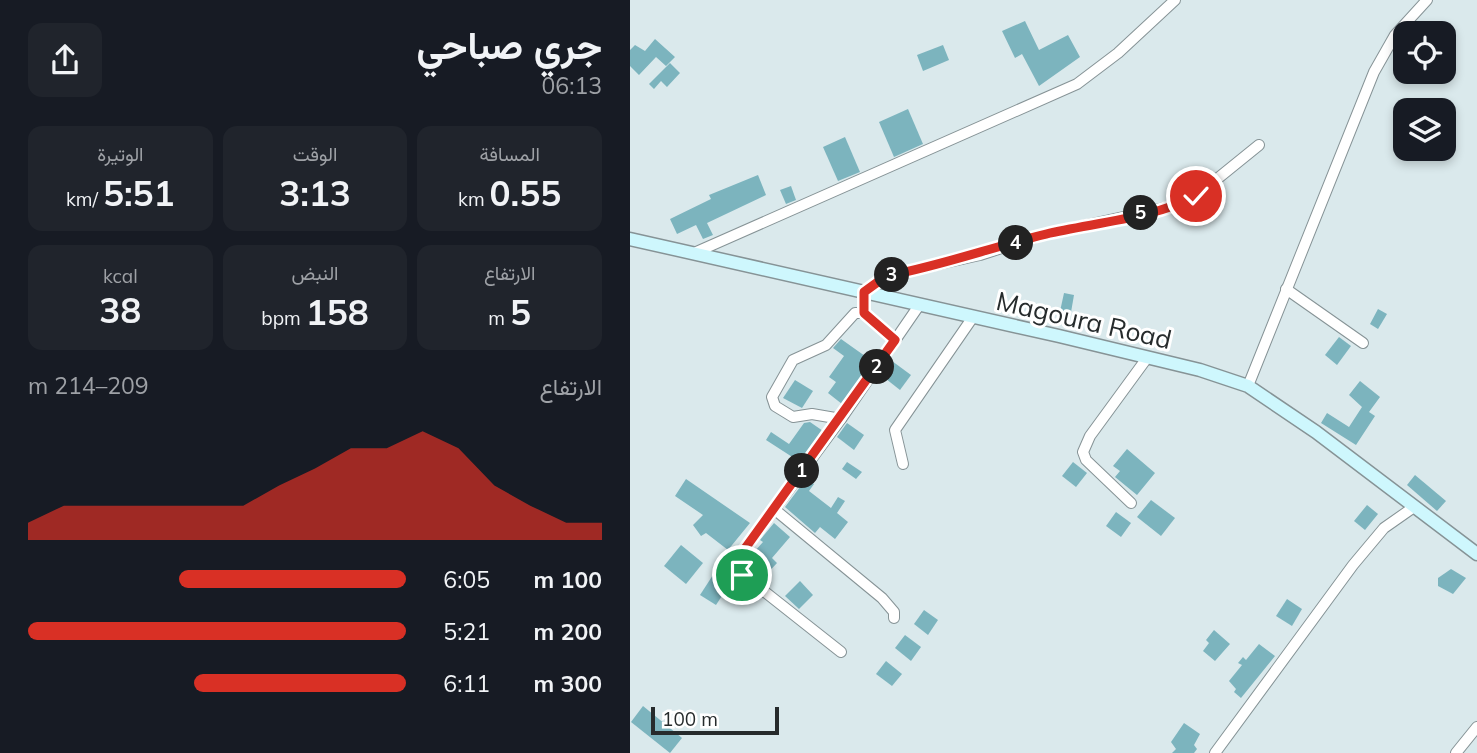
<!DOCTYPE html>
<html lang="ar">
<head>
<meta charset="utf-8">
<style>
	:root { --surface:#171b24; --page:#20242c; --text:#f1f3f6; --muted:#9ea1a6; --accent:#d93025 }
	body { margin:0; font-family:Mulish,Vazirmatn,sans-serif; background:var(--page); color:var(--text); direction:rtl; height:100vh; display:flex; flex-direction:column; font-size:26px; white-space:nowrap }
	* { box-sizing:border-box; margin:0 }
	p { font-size:23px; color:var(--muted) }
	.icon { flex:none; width:38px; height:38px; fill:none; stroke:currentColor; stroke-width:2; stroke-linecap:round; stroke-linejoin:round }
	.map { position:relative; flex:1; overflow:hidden; direction:ltr }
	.drawer { display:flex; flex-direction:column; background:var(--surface); width:630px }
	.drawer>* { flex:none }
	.fabs { position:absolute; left:763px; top:21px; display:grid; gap:14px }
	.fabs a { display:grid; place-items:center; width:63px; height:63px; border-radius:14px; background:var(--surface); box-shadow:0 4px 10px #0003; font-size:35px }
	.scale { position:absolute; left:21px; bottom:18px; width:128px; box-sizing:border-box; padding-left:7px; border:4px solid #262b2c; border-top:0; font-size:19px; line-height:24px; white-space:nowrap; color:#262b2c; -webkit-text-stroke:5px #fff; paint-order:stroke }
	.pin { position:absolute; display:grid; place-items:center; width:60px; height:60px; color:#fff; margin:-30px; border:4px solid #fff; border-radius:50%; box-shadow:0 2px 7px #0007 }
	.km { position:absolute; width:35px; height:35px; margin:-18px; border-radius:50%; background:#222; color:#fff; font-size:19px; line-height:35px; text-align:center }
	.round { display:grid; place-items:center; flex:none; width:74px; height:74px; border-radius:14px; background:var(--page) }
	.head { display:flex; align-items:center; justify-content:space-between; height:119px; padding:0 28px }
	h1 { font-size:38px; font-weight:700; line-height:52px }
	.figures { display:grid; grid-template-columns:repeat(3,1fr); gap:10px; height:119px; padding:7px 28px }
	.figures div { display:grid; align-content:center; border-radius:14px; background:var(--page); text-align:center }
	.figures b { font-size:35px; font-weight:700 }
	.figures small { font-size:19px; font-weight:400 }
	.figures p { font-size:19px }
	.chart { height:196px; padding:14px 28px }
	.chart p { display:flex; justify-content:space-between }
	.chart svg { width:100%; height:126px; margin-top:7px; fill:var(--accent); opacity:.7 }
	ul { padding:0 28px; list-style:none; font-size:23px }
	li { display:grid; grid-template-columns:112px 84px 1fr; align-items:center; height:52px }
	li i { height:18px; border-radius:9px; background:var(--accent) }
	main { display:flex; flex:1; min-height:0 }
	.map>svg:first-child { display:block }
</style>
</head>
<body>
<main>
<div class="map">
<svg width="847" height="753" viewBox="0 0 847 753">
	<rect width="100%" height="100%" fill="#dae9ec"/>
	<g fill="#7cb4be">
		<path d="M395 21 409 50 438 35 450 57 409 86 392 54 385 58 372 31Z"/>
		<path d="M25 39 45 57 36 66 26 57 9 75 0 66V50L5 45 15 51Z"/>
		<path d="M313 45 319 60 293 71 287 55Z"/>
		<path d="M40 63 50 73 37 87 31 81 24 89 19 84Z"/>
		<path d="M278 109 293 144 264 157 249 122Z"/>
		<path d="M215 137 230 172 208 181 193 147Z"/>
		<path d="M128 175 136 195 77 223 83 235 73 239 66 225 47 234 40 219 81 199 79 195Z"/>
		<path d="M161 186 166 200 156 204 150 190Z"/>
		<path d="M434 293 444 295 440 318 429 316Z"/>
		<path d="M748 309 757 314 748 329 740 324Z"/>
		<path d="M709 337 721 346 707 365 695 355Z"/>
		<path d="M211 339 242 361 212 404 198 393 206 382 199 377 214 356 203 348Z"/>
		<path d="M262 361 281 375 270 390 251 375Z"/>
		<path d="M165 380 183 391 172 408 153 398Z"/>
		<path d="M730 381 750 397 739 412 745 416 726 445 691 423 697 413 719 427 732 407 719 395Z"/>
		<path d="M180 422 193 431 170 462 136 440 141 432 159 444 174 423Z"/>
		<path d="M217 423 234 435 224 450 207 437Z"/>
		<path d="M497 449 525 473 507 495 485 477 490 471 483 466Z"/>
		<path d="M217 462 232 472 226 479 212 469Z"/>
		<path d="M443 462 457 473 446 487 432 476Z"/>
		<path d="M785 475 816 501 807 511 777 485Z"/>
		<path d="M56 479 120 523 98 550 76 533 71 536 63 525 73 515 45 496Z"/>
		<path d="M176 479 184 484 179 491 201 508 208 497 215 501 207 513 218 522 205 539 190 527 185 533 155 507Z"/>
		<path d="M521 500 545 518 531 536 507 517Z"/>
		<path d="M737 505 748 514 735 530 724 521Z"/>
		<path d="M486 512 501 523 491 537 476 526Z"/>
		<path d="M144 523 160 537 142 558 147 563 133 578 115 562 133 542 130 540Z"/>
		<path d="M51 545 73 563 56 584 34 566Z"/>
		<path d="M821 569 836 578 823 594 808 586V578Z"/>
		<path d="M83 575 99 585 86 605 70 595Z"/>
		<path d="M170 581 183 595 169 609 155 596Z"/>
		<path d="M657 599 672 609 662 626 646 616Z"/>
		<path d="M294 610 308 620 298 635 284 624Z"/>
		<path d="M584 630 600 644 585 661 573 651 579 643 576 640Z"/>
		<path d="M275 635 291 647 281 661 265 648Z"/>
		<path d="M629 644 645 656 611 698 604 692 606 689 599 681 612 665 608 663 613 657 616 660Z"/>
		<path d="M256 661 272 674 262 686 246 674Z"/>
		<path d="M13 706 52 738 40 753 1 722Z"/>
		<path d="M554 723 570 734 564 745 567 749 564 753H542L546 749 541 742Z"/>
	</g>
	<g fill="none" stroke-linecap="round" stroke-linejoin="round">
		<defs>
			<g id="street">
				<path d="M64 253 447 84 488 53 545 0"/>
				<path d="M656 289 733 343"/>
				<path d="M234 313 265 340"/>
				<path d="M618 386 744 72 765 35 797 0"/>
				<path d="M211 419 182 414 163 417 145 406 142 397 163 360 196 345 225 313H234V292L256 276 350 255 412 235 552 204 566 196 629 145"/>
				<path d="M273 464 265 430 343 317"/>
				<path d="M501 503 456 460 453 452 460 436 517 358"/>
				<path d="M144 509 252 598 264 612V618"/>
				<path d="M211 652 107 570 106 561 211 419 290 304"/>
				<path d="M585 753 723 565 754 528 784 507"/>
				<path d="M826 753 847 727"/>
			</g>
			<path id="secondary" d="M0 239 429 336 570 370 618 386 686 432 847 554"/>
		</defs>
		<use href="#street" stroke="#869396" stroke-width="12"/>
		<use href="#secondary" stroke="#869396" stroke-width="15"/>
		<use href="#street" stroke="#fff" stroke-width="10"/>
		<use href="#secondary" stroke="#cef7fd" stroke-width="12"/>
	</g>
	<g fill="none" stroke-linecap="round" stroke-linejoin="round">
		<defs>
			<path id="route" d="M112 575 107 570 106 561 265 340 234 313V292L256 276C310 266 362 247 416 234 463 223 525 218 566 196"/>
		</defs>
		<use href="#route" stroke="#fff" stroke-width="14"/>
		<use href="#route" stroke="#d93025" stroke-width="9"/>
	</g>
	<g text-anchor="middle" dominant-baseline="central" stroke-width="6" stroke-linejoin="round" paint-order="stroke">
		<g font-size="26" fill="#262b2c" stroke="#fff">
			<text transform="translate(454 320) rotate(13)">Magoura Road</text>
		</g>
	</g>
</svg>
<div class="fabs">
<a><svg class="icon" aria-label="locate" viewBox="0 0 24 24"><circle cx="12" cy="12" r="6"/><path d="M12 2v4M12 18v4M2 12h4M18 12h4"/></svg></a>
<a><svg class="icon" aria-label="layers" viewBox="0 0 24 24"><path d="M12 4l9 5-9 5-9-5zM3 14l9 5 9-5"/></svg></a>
</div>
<div class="scale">100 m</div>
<div class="pin" style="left:112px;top:575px;background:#1e9e55"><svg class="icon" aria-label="arrive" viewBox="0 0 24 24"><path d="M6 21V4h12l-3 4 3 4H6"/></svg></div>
<div class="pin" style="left:566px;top:196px;background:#d93025"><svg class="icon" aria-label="check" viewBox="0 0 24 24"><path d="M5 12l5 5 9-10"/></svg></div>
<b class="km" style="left:172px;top:471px">1</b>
<b class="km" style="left:247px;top:367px">2</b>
<b class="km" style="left:262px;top:275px">3</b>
<b class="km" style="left:386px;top:243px">4</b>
<b class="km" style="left:511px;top:213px">5</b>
</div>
<section class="drawer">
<div class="head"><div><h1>جري صباحي</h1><p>06:13</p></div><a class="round"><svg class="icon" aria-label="share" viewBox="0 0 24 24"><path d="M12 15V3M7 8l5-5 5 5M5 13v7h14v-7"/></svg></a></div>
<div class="figures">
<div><p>المسافة</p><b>0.55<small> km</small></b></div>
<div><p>الوقت</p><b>3:13</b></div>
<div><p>الوتيرة</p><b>5:51<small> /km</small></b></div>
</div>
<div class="figures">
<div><p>الارتفاع</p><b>5<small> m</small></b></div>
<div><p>النبض</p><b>158<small> bpm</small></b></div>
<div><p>kcal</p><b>38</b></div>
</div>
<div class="chart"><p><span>الارتفاع</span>209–214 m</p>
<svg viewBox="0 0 160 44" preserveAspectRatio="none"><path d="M0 44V38L10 32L20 32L30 32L40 32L50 32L60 32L70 25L80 19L90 12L100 12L110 6L120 12L130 25L140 32L150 38L160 38V44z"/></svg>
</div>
<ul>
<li><b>100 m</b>6:05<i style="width:60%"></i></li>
<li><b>200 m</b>5:21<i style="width:100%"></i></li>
<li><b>300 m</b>6:11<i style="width:56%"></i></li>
</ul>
</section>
</main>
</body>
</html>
